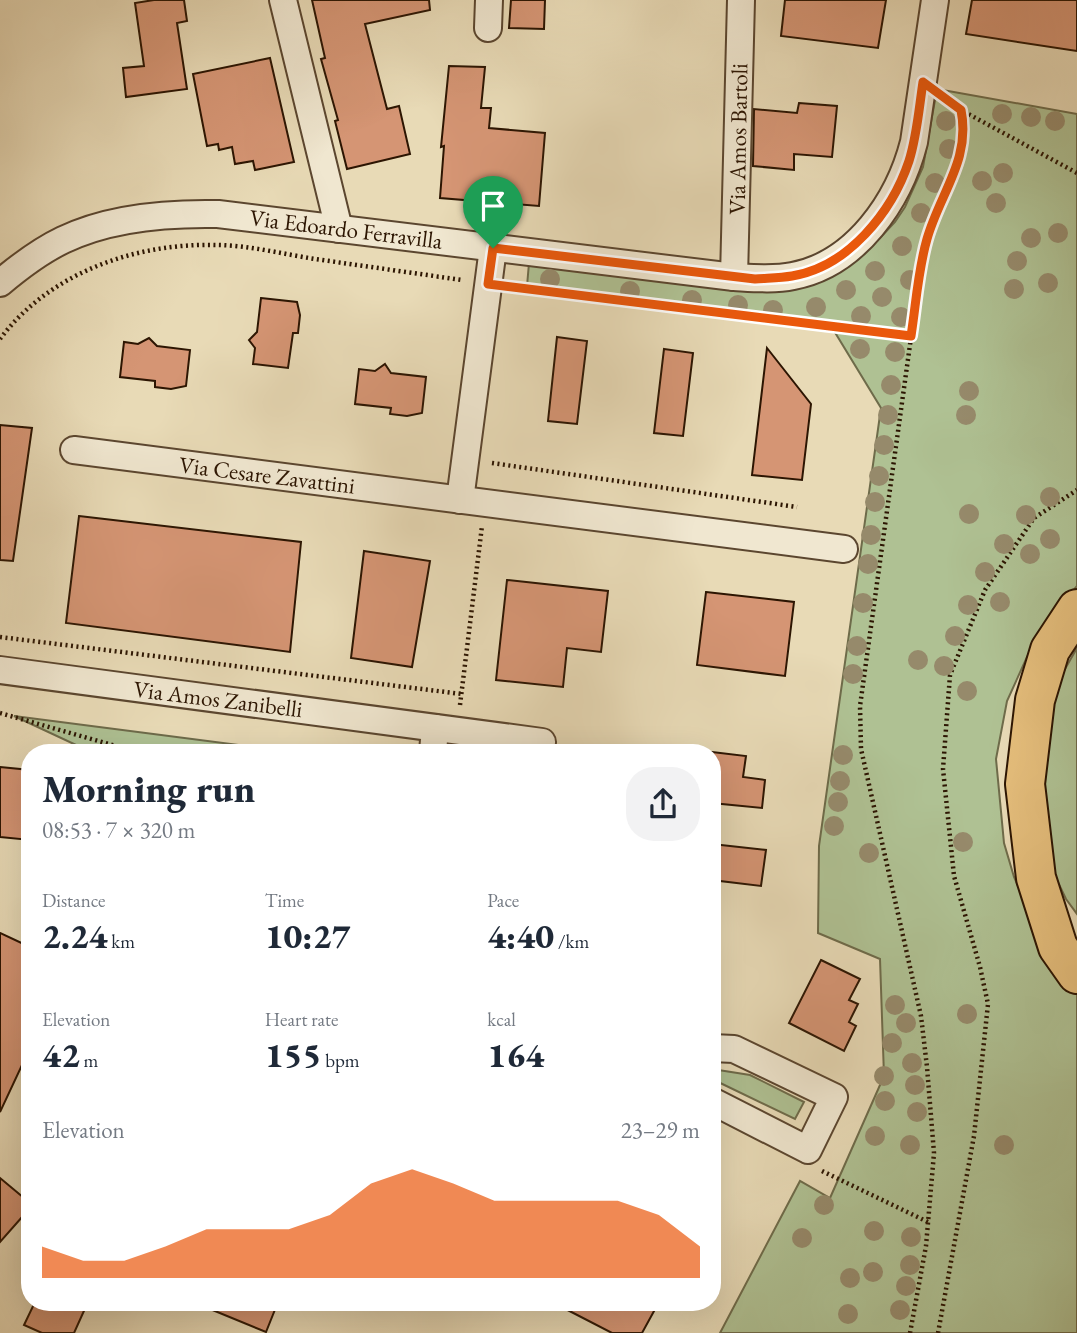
<!DOCTYPE html>
<html lang="en">
<head>
<meta charset="utf-8">
<style>
	:root { --surface:#fff; --page:#f2f2f3; --text:#1f2937; --muted:#747a83; --accent:#ea580c }
	body { margin:0; font-family:"EB Garamond",serif; background:var(--page); color:var(--text); height:100vh; display:flex; flex-direction:column; font-size:26px; white-space:nowrap }
	* { box-sizing:border-box; margin:0 }
	p { font-size:23px; color:var(--muted) }
	.icon { flex:none; width:38px; height:38px; fill:none; stroke:currentColor; stroke-width:2; stroke-linecap:round; stroke-linejoin:round }
	.map { position:relative; flex:1; overflow:hidden }
	.panel { position:absolute; left:21px; top:744px; width:700px; height:567px; display:flex; flex-direction:column; background:var(--surface); border-radius:28px; box-shadow:0 7px 28px #0002 }
	.panel>* { flex:none }
	.pin { position:absolute; display:grid; place-items:center; width:60px; height:60px; color:#fff; margin:-72px -30px; border-radius:50% 50% 50% 0; rotate:-45deg; box-shadow:0 0 7px #0007 }
	.pin .icon { rotate:45deg }
	.round { display:grid; place-items:center; flex:none; width:74px; height:74px; border-radius:28px; background:var(--page) }
	.overview { display:flex; align-items:center; justify-content:space-between; height:119px; padding:0 21px }
	h1 { font-size:38px; font-weight:800; line-height:52px }
	.stats { display:grid; grid-template-columns:repeat(3,1fr); gap:10px; height:119px; padding:7px 21px }
	.stats div { display:grid; align-content:center }
	.stats b { font-size:35px; font-weight:800 }
	.stats small { font-size:19px; font-weight:400 }
	.stats p { font-size:19px }
	.chart { height:196px; padding:14px 21px }
	.chart p { display:flex; justify-content:space-between }
	.chart svg { width:100%; height:126px; margin-top:7px; fill:var(--accent); opacity:.7 }
	.map>svg:first-child { display:block }
</style>
</head>
<body>
<div class="map">
<svg width="1077" height="1333" viewBox="0 0 1077 1333">
	<rect width="100%" height="100%" fill="#e8dab6"/>
	<filter id="stains"><feTurbulence type="fractalNoise" baseFrequency=".00286" numOctaves="4"/><feColorMatrix values="0 0 0 0 .2 0 0 0 0 .09 0 0 0 0 .02 0 0 0 .5 -.17"/></filter>
	<radialGradient id="worn" r=".72"><stop offset=".6" stop-color="#630" stop-opacity="0"/><stop offset="1" stop-color="#630" stop-opacity=".3"/></radialGradient>
	<g fill="#afc193" stroke="#6e6b4a" stroke-width="2">
		<path d="M937 89 1077 114V586L1049 620 1027 657 1007 701 996 759 1004 843 1014 877 1046 949 1077 995V1333H720L800 1181 830 1198 884 1076 880 959 818 933 819 846 881 408 828 321 527 286 529 263 735 286 849 264 880 238 895 222 905 207 923 167Z"/>
		<path d="M1077 648V914L1066 899 1043 851 1040 743 1061 676Z"/>
		<path d="M14 716 292 752H91Z"/>
		<path d="M712 1069 750 1075 804 1102 795 1119 712 1079Z"/>
	</g>
	<g fill="#d59574" stroke="#2c1502" stroke-width="2">
		<path d="M154 0H184L187 21 177 23 187 89 126 97 123 68 144 66 135 3Z"/>
		<path d="M312 0H429L430 10 365 24 387 109 399 106 410 154 347 169 335 121 338 120 321 59 325 58Z"/>
		<path d="M511 0H545L544 29 509 28Z"/>
		<path d="M785 0H886L878 48 781 36Z"/>
		<path d="M972 0H1077V51L966 34Z"/>
		<path d="M270 58 294 162 255 170 253 161 235 164 232 147 219 150 218 144 207 146 193 74Z"/>
		<path d="M449 66 485 67 481 108H491L489 128 545 133 539 206 440 198 444 146 441 147Z"/>
		<path d="M799 103 837 106 832 157 794 154V170L753 166 754 109 797 113Z"/>
		<path d="M261 298 297 302 300 315 298 333H293L288 368 253 364 255 348 249 340 257 332Z"/>
		<path d="M557 337 587 341 577 424 548 421Z"/>
		<path d="M149 338 157 346 190 350 186 386 171 389 155 387V381L120 377 124 342 138 344Z"/>
		<path d="M767 348 811 404 802 480 752 475Z"/>
		<path d="M664 349 693 353 683 436 654 433Z"/>
		<path d="M385 364 391 373 426 377 422 413 407 416 390 414 391 408 355 404 359 369 375 371Z"/>
		<path d="M0 425 32 428 13 561 0 560Z"/>
		<path d="M79 516 301 542 290 652 66 623Z"/>
		<path d="M364 551 430 561 412 667 351 658Z"/>
		<path d="M507 580 608 591 601 652 567 648 563 687 496 680Z"/>
		<path d="M706 592 794 602 785 676 697 665Z"/>
		<path d="M712 752 746 756 743 777 765 780 762 808 712 803Z"/>
		<path d="M0 767 30 770V840L0 837Z"/>
		<path d="M712 844 766 850 761 886 712 880Z"/>
		<path d="M0 933 30 947V1048L0 1112Z"/>
		<path d="M821 960 860 979 849 1000 858 1004 849 1022 856 1026 844 1051 789 1023Z"/>
		<path d="M0 1178 30 1203V1208L0 1242Z"/>
		<path d="M35 1302H88L74 1333H42L24 1325Z"/>
		<path d="M193 1302H278L266 1332Z"/>
		<path d="M552 1302H659L642 1333H612Z"/>
	</g>
	<g fill="none" stroke-linecap="round" stroke-linejoin="round">
		<defs>
			<g id="minor">
				<path d="M283 0 339 229"/>
				<path d="M488 28 489 0"/>
				<path d="M734 277 741 0"/>
				<path d="M0 283C19 267 40 251 63 240 110 217 167 213 218 214L734 277C753 278 774 280 793 276 856 264 899 201 914 142L935 0"/>
				<path d="M74 450 844 549"/>
				<path d="M460 500 493 248"/>
				<path d="M0 670 542 742"/>
				<path d="M433 752 435 728"/>
				<path d="M712 1048 734 1049 834 1097 808 1150 712 1101"/>
			</g>
			<path id="highway" d="M1077 609 1050 650 1035 700 1025 784 1036 878 1058 947 1077 974"/>
		</defs>
		<use href="#minor" stroke="#5b462f" stroke-width="30"/>
		<use href="#highway" stroke="#2c1502" stroke-width="42"/>
		<g stroke="#2c1502" stroke-width="4.5" stroke-dasharray="2 3.5" stroke-linecap="butt">
			<path d="M946 99 961 110 1077 173"/>
			<path d="M513 287 911 336"/>
			<path d="M0 339C49 273 135 243 215 245 248 245 283 254 315 259 364 266 413 273 462 280"/>
			<path d="M492 463 797 507"/>
			<path d="M0 637 462 694"/>
			<path d="M460 705 482 526"/>
			<path d="M0 713 137 752"/>
			<path d="M822 1171 928 1222"/>
			<path d="M910 1333 926 1246 934 1153 927 1067 921 1016 861 749 860 706 922 258C935 208 971 162 961 110"/>
			<path d="M938 1333 974 1136 988 1004 980 967 954 876 943 769 950 675 985 590 1034 518 1077 490"/>
		</g>
		<use href="#minor" stroke="#f0e7d0" stroke-width="26"/>
		<use href="#highway" stroke="#e4bd7b" stroke-width="38"/>
	</g>
	<g fill="#968a6b">
		<circle cx="1002" cy="114" r="10"/>
		<circle cx="1031" cy="117" r="10"/>
		<circle cx="946" cy="121" r="10"/>
		<circle cx="1055" cy="121" r="10"/>
		<circle cx="949" cy="149" r="10"/>
		<circle cx="1003" cy="173" r="10"/>
		<circle cx="982" cy="181" r="10"/>
		<circle cx="935" cy="183" r="10"/>
		<circle cx="996" cy="203" r="10"/>
		<circle cx="921" cy="213" r="10"/>
		<circle cx="1058" cy="233" r="10"/>
		<circle cx="1031" cy="238" r="10"/>
		<circle cx="902" cy="246" r="10"/>
		<circle cx="1017" cy="261" r="10"/>
		<circle cx="875" cy="271" r="10"/>
		<circle cx="550" cy="279" r="10"/>
		<circle cx="910" cy="280" r="10"/>
		<circle cx="1048" cy="283" r="10"/>
		<circle cx="1014" cy="289" r="10"/>
		<circle cx="846" cy="290" r="10"/>
		<circle cx="630" cy="291" r="10"/>
		<circle cx="882" cy="297" r="10"/>
		<circle cx="692" cy="300" r="10"/>
		<circle cx="738" cy="305" r="10"/>
		<circle cx="816" cy="307" r="10"/>
		<circle cx="773" cy="310" r="10"/>
		<circle cx="861" cy="316" r="10"/>
		<circle cx="901" cy="317" r="10"/>
		<circle cx="860" cy="349" r="10"/>
		<circle cx="895" cy="352" r="10"/>
		<circle cx="891" cy="385" r="10"/>
		<circle cx="969" cy="391" r="10"/>
		<circle cx="888" cy="415" r="10"/>
		<circle cx="966" cy="415" r="10"/>
		<circle cx="884" cy="445" r="10"/>
		<circle cx="879" cy="476" r="10"/>
		<circle cx="1050" cy="497" r="10"/>
		<circle cx="875" cy="502" r="10"/>
		<circle cx="969" cy="514" r="10"/>
		<circle cx="1026" cy="515" r="10"/>
		<circle cx="871" cy="535" r="10"/>
		<circle cx="1050" cy="539" r="10"/>
		<circle cx="1004" cy="544" r="10"/>
		<circle cx="1030" cy="554" r="10"/>
		<circle cx="868" cy="564" r="10"/>
		<circle cx="985" cy="572" r="10"/>
		<circle cx="1000" cy="602" r="10"/>
		<circle cx="863" cy="603" r="10"/>
		<circle cx="968" cy="605" r="10"/>
		<circle cx="955" cy="636" r="10"/>
		<circle cx="857" cy="646" r="10"/>
		<circle cx="918" cy="660" r="10"/>
		<circle cx="944" cy="666" r="10"/>
		<circle cx="853" cy="674" r="10"/>
		<circle cx="967" cy="691" r="10"/>
		<circle cx="843" cy="755" r="10"/>
		<circle cx="840" cy="781" r="10"/>
		<circle cx="838" cy="802" r="10"/>
		<circle cx="834" cy="826" r="10"/>
		<circle cx="963" cy="842" r="10"/>
		<circle cx="869" cy="853" r="10"/>
		<circle cx="895" cy="1005" r="10"/>
		<circle cx="967" cy="1014" r="10"/>
		<circle cx="906" cy="1023" r="10"/>
		<circle cx="892" cy="1043" r="10"/>
		<circle cx="912" cy="1063" r="10"/>
		<circle cx="884" cy="1076" r="10"/>
		<circle cx="915" cy="1085" r="10"/>
		<circle cx="885" cy="1101" r="10"/>
		<circle cx="917" cy="1112" r="10"/>
		<circle cx="875" cy="1136" r="10"/>
		<circle cx="910" cy="1145" r="10"/>
		<circle cx="1004" cy="1145" r="10"/>
		<circle cx="824" cy="1205" r="10"/>
		<circle cx="874" cy="1231" r="10"/>
		<circle cx="911" cy="1237" r="10"/>
		<circle cx="802" cy="1238" r="10"/>
		<circle cx="910" cy="1265" r="10"/>
		<circle cx="873" cy="1272" r="10"/>
		<circle cx="850" cy="1278" r="10"/>
		<circle cx="906" cy="1286" r="10"/>
		<circle cx="900" cy="1310" r="10"/>
		<circle cx="848" cy="1314" r="10"/>
	</g>
	<g fill="none" stroke-linecap="round" stroke-linejoin="round">
		<defs>
			<path id="route" d="M923 82 961 110C971 160 940 193 927 239 918 270 916 304 911 336L488 284 493 248 755 279C767 278 780 278 792 276 848 267 892 212 909 161 917 136 919 108 923 82Z"/>
		</defs>
		<use href="#route" stroke="#fff" stroke-width="14"/>
		<use href="#route" stroke="#ea580c" stroke-width="9"/>
	</g>
	<g text-anchor="middle" dominant-baseline="central" stroke-width="5" stroke-linejoin="round" paint-order="stroke">
		<g font-size="23" fill="#2c1502" stroke="#f0e7d0">
			<text transform="translate(738 139) rotate(-89)">Via Amos Bartoli</text>
			<text transform="translate(346 229) rotate(7)">Via Edoardo Ferravilla</text>
			<text transform="translate(267 475) rotate(7)">Via Cesare Zavattini</text>
			<text transform="translate(218 699) rotate(7)">Via Amos Zanibelli</text>
		</g>
	</g>
	<rect width="100%" height="100%" filter="url(#stains)"/>
	<rect width="100%" height="100%" fill="url(#worn)"/>
</svg>
<div class="pin" style="left:493px;top:248px;background:#1e9e55"><svg class="icon" aria-label="arrive" viewBox="0 0 24 24"><path d="M6 21V4h12l-3 4 3 4H6"/></svg></div>
<section class="panel">
<div class="overview"><div><h1>Morning run</h1><p>08:53 · 7 × 320 m</p></div><a class="round"><svg class="icon" aria-label="share" viewBox="0 0 24 24"><path d="M12 15V3M7 8l5-5 5 5M5 13v7h14v-7"/></svg></a></div>
<div class="stats">
<div><p>Distance</p><b>2.24<small> km</small></b></div>
<div><p>Time</p><b>10:27</b></div>
<div><p>Pace</p><b>4:40<small> /km</small></b></div>
</div>
<div class="stats">
<div><p>Elevation</p><b>42<small> m</small></b></div>
<div><p>Heart rate</p><b>155<small> bpm</small></b></div>
<div><p>kcal</p><b>164</b></div>
</div>
<div class="chart"><p><span>Elevation</span>23–29 m</p>
<svg viewBox="0 0 160 44" preserveAspectRatio="none"><path d="M0 44V33L10 38L20 38L30 33L40 27L50 27L60 27L70 22L80 11L90 6L100 11L110 17L120 17L130 17L140 17L150 22L160 33V44z"/></svg>
</div>
</section>
</div>
</body>
</html>
